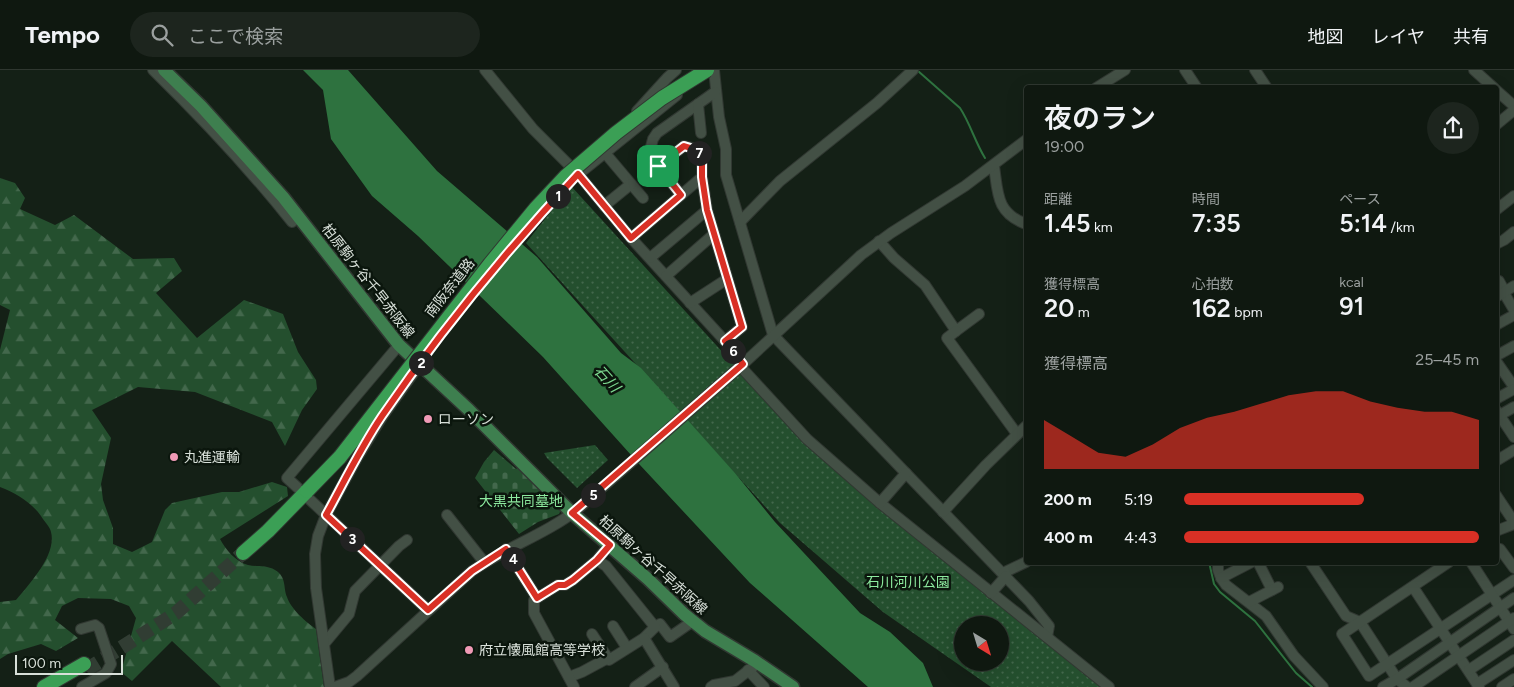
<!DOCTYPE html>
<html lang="ja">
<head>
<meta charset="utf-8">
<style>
	:root { --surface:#0f1810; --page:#1d251e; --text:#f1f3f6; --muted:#9ba09f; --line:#2f3730; --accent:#d93025 }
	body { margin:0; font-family:Figtree,"Noto Sans JP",sans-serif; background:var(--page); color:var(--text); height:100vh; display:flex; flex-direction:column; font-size:19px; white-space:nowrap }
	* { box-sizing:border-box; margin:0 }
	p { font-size:16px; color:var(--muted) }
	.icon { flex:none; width:28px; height:28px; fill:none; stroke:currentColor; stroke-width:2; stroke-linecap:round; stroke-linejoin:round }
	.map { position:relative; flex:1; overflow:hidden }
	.sheet { position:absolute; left:1024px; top:15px; width:475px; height:480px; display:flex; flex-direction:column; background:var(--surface); border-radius:5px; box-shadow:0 5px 20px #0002,0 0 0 1px var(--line) }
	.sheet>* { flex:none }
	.needle { width:32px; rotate:142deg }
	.fabs { position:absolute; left:954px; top:546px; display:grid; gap:10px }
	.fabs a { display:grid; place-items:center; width:55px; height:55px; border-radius:50%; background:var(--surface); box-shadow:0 5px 20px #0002,0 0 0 1px var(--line); font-size:25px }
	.scale { position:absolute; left:15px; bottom:12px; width:108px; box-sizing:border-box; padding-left:5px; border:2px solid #d8e0d9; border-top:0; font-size:14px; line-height:18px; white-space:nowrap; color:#d8e0d9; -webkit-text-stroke:4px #0b160d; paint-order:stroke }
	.pin { position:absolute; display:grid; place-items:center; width:42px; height:42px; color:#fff; margin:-21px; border-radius:10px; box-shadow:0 2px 8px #0006 }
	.km { position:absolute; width:25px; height:25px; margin:-12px; border-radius:50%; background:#222; color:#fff; font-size:14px; line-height:25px; text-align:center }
	.round { display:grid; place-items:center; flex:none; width:52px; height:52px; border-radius:26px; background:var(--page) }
	.head { display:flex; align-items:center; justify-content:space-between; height:85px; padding:0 20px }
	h1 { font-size:28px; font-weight:600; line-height:38px }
	.stats { display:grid; grid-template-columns:repeat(3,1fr); gap:8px; height:85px; padding:5px 20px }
	.stats div { display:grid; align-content:center }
	.stats b { font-size:25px; font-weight:600 }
	.stats small { font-size:14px; font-weight:400 }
	.stats p { font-size:14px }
	.chart { height:140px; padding:10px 20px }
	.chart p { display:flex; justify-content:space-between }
	.chart svg { width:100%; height:90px; margin-top:5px; fill:var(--accent); opacity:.7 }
	ul { padding:0 20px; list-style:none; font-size:16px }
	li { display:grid; grid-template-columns:80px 60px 1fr; align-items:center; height:38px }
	li i { height:12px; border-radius:6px; background:var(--accent) }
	header { display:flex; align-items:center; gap:30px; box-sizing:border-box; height:70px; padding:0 25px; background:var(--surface); border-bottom:1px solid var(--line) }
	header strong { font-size:24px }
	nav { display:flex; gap:28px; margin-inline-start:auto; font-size:18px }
	.search { width:350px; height:45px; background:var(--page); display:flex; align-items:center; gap:12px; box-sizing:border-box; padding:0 18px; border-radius:28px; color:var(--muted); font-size:19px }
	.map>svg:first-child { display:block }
</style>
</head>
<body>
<header>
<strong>Tempo</strong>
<div class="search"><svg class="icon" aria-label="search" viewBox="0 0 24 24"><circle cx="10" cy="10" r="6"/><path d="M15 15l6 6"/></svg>ここで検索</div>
<nav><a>地図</a><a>レイヤ</a><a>共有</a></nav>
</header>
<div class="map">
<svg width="1514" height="617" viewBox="0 0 1514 617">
	<defs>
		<pattern id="forest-firs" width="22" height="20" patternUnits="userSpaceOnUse" patternTransform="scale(1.25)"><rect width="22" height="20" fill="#244f2e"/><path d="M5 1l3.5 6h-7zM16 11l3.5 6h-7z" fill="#43684c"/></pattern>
		<pattern id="cemetery-stones" width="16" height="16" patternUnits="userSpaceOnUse" patternTransform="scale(1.25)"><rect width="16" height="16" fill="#244f2e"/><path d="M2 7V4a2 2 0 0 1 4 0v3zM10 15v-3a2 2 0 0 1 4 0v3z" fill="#43684c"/></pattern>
		<pattern id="park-dots" width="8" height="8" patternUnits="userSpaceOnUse" patternTransform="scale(1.25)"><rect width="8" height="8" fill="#244f2e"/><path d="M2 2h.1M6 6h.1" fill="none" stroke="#43684c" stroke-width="1.8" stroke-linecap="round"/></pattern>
	</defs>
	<rect width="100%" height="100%" fill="#142016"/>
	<path fill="url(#forest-firs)" d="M0 108 15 113 25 128 20 139 55 155 74 145 133 189 174 188 182 201 156 223 197 268 244 230 283 244 298 282 316 310 317 319 302 340 285 376 272 352 195 322 138 317 92 340 111 368 101 414 103 430 113 458V474L132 482 152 472 165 440 172 433 222 422H239L272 412 287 417 288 426 220 469C225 479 236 492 248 495 257 497 266 495 275 500 287 507 283 518 287 527 290 538 307 553 316 559L324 617H221L172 571 132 611 121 602 136 548 129 536 111 529 78 528 62 536 55 550 78 568 56 581 41 574 8 584 0 589V532L16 530C29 514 57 485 51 462 50 457 44 451 41 446 31 432 16 423 0 417V280L10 240 0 235Z"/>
	<path fill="url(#cemetery-stones)" d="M494 380 516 399 520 397 561 440 559 444 538 452 519 464 475 408 484 392Z"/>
	<g fill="url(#park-dots)" fill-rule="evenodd">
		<path d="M571 116 800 367 1105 617H991L883 542 780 453 526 173ZM962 555H1000V592H962Z"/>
		<path d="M595 375 608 390 577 418 547 388 544 383Z"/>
	</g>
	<path fill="#2e723f" d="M303 0H348L437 101 537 187 621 283 641 298 735 403 775 452 860 543 890 562 923 593 933 617H868L750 513 640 395 543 287 418 166 372 126 331 69 323 20Z"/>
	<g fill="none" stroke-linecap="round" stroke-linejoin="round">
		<g stroke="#2e723f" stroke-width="2">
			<path d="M918 1 960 38C970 53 975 72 985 88"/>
			<path d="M1209 492 1214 514 1220 522 1255 551 1296 603 1312 617"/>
		</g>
		<path stroke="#313d33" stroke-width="14" stroke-dasharray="14 7" stroke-linecap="butt" d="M86 600 176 543 243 483"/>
		<defs>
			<g id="minor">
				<path d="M153 0C202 48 249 98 292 152L299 146"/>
				<path d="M485 0 533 59 578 104 631 168 725 271 743 294"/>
				<path d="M714 0 719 47 726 79V105L773 265 1029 531 1049 556 1047 567"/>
				<path d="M1185 0 1197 18"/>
				<path d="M1255 0 1267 18"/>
				<path d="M1474 0 1494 18"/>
				<path d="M1096 18 1125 0"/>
				<path d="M1496 20 1514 36"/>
				<path d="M715 22 657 63 653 69 649 84 681 125 702 107 707 140 742 257 725 271"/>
				<path d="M698 34 701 63"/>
				<path d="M637 41 667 8 676 0"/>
				<path d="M1496 55 1514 40"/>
				<path d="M605 83 643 128"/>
				<path d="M658 96 684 76 697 79 702 87V107"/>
				<path d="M994 96C998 123 996 143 1026 154"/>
				<path d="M581 102 677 25"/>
				<path d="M604 136 631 114"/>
				<path d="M1496 140 1514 126"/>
				<path d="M740 152 780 111 877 33 913 0"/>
				<path d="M525 161 584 96"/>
				<path d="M631 168 681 125"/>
				<path d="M879 171 894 188 925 215 956 261 979 244"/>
				<path d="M1496 174 1504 170 1514 162"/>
				<path d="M650 188 707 140"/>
				<path d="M666 206 714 164"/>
				<path d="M1496 210 1499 211 1505 222"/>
				<path d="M1504 223 1514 240"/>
				<path d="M1496 227 1514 216"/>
				<path d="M690 233 727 209"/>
				<path d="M1496 255 1514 245"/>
				<path d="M956 261 947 268 1017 364"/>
				<path d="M1496 286 1514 276"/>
				<path d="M1496 291 1514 317"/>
				<path d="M740 296 807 369 880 433 1109 617"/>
				<path d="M1496 329 1514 319"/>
				<path d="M1496 340 1514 367"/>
				<path d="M1500 345 1514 337"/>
				<path d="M1496 391 1514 380"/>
				<path d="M298 418 287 408 399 275"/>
				<path d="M1496 425 1514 452"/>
				<path d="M307 427 428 540"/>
				<path d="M880 433 906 403"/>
				<path d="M943 442 986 395 1026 356"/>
				<path d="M447 445 484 492"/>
				<path d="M1496 461 1514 454"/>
				<path d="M506 479 537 528"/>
				<path d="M1500 479 1514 498"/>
				<path d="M1218 492V500L1221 508 1226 515 1266 546 1294 586 1323 617"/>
				<path d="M1258 492 1272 520"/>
				<path d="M1310 492 1346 546 1360 552 1397 609 1407 617"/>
				<path d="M1449 492 1342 564 1369 606 1514 510"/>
				<path d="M1471 492 1514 559"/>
				<path d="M1003 503 1026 492"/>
				<path d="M1221 508 1252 492"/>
				<path d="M1413 517 1479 617"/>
				<path d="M991 523 1006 506"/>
				<path d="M1249 532 1278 517"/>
				<path d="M613 556 627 578"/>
				<path d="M655 557 660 554 670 567 693 551"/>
				<path d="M81 559 95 555 99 558 111 594 106 603 82 617"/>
				<path d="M592 564 609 590 644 568 655 557 606 496 597 490"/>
				<path d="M644 568 674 617"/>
				<path d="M324 574 349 544 355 521 399 476 407 470"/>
				<path d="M748 600 764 617"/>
				<path d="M1469 600 1514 570"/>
				<path d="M569 607 582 602 608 588"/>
				<path d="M1477 614 1514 590"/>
				<path d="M330 617 316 518 315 484 318 466 326 445 358 386 382 347 417 298"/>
				<path d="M335 617 349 612 357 606 472 501C506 477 547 464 579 438L743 294 861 185 891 163 965 116 1026 70"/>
				<path d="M574 617 534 543V530L558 515H565L573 510 597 490 609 475"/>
				<path d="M635 617 663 597"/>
				<path d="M711 617 714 615 735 611 758 593"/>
				<path d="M1383 617 1397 609 1514 528"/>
				<path d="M1413 617 1514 548"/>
				<path d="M1502 617 1514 609"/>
			</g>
			<path id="major" d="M164 0 201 36 283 127 399 275 469 340 572 443 648 509 684 544 705 561 755 591 793 617"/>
			<g id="highway">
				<path d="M243 483 268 461 307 421"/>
				<path d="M44 617 84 594"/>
			</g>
		</defs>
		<use href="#minor" stroke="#313832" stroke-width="12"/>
		<use href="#major" stroke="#313832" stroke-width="15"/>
		<use href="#highway" stroke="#313832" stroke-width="16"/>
		<use href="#minor" stroke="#435045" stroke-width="10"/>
		<use href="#major" stroke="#3e7f4f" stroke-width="12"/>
		<use href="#highway" stroke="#3b9f55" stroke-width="14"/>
		<defs>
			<path id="highway-bridge" d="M307 421 340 387 490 194 536 138 566 106 616 63 662 28 707 0"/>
		</defs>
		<use href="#highway-bridge" stroke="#313832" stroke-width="16" stroke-linecap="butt"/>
		<use href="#highway-bridge" stroke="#3b9f55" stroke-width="14"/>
	</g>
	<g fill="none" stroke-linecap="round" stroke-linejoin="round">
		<defs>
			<path id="route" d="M684 76 697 80 702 87V107L707 140 742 257 725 271 743 294 572 443 610 475 597 490 573 510 565 515H558L537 528 506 479 472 501 428 540 326 445C344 412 361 377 382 346 441 260 507 180 578 104L631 168 681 125 658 96Z"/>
		</defs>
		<use href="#route" stroke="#fff" stroke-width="10"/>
		<use href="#route" stroke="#d93025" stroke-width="6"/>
	</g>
	<g fill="#f09ab6" stroke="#0b160d" stroke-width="2">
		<circle cx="428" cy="349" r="5"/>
		<circle cx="174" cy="387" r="5"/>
		<circle cx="469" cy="580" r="5"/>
	</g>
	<g text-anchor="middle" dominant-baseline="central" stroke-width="5" stroke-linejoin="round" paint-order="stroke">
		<g font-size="14" fill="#d8e0d9" stroke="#0b160d">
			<text transform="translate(368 211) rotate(52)">柏原駒ヶ谷千早赤阪線</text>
			<text transform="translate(450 218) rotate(-52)">南阪奈道路</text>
			<text transform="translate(653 495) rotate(42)">柏原駒ヶ谷千早赤阪線</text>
		</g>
		<g font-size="14" fill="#d8e0d9" stroke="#0b160d" text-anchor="start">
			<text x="438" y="349">ローソン</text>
			<text x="184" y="387">丸進運輸</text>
			<text x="479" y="580">府立懐風館高等学校</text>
		</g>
		<g font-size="14" fill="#8dea9f" stroke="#0b160d">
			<text x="521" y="431">大黒共同墓地</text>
			<text x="908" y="512">石川河川公園</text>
		</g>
		<g font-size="15" font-style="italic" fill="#7dd990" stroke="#0b160d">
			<text transform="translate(607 309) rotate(48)">石川</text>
		</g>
	</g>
</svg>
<div class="fabs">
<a><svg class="needle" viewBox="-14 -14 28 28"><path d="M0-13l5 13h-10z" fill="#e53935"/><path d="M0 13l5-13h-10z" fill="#9ba09f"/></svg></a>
</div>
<div class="scale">100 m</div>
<div class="pin" style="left:658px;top:96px;background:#1e9e55"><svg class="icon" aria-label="arrive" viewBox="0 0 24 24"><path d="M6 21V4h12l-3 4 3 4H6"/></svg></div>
<b class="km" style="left:558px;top:126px">1</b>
<b class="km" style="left:421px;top:293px">2</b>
<b class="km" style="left:352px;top:469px">3</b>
<b class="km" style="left:513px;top:489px">4</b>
<b class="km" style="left:593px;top:425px">5</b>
<b class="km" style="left:733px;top:281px">6</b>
<b class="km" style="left:699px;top:83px">7</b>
<section class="sheet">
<div class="head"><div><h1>夜のラン</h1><p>19:00</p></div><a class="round"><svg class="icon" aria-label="share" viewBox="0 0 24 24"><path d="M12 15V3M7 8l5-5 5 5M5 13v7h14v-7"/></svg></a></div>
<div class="stats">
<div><p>距離</p><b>1.45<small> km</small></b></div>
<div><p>時間</p><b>7:35</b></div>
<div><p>ペース</p><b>5:14<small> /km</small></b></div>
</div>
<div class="stats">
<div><p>獲得標高</p><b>20<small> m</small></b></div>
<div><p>心拍数</p><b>162<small> bpm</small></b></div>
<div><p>kcal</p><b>91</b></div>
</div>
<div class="chart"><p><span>獲得標高</span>25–45 m</p>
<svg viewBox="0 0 160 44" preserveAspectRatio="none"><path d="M0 44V20L10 28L20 36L30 38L40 32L50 24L60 19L70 16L80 12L90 8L100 6L110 6L120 11L130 14L140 16L150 16L160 20V44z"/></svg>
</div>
<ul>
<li><b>200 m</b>5:19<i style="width:61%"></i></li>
<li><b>400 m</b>4:43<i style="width:100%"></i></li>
</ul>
</section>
</div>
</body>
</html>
